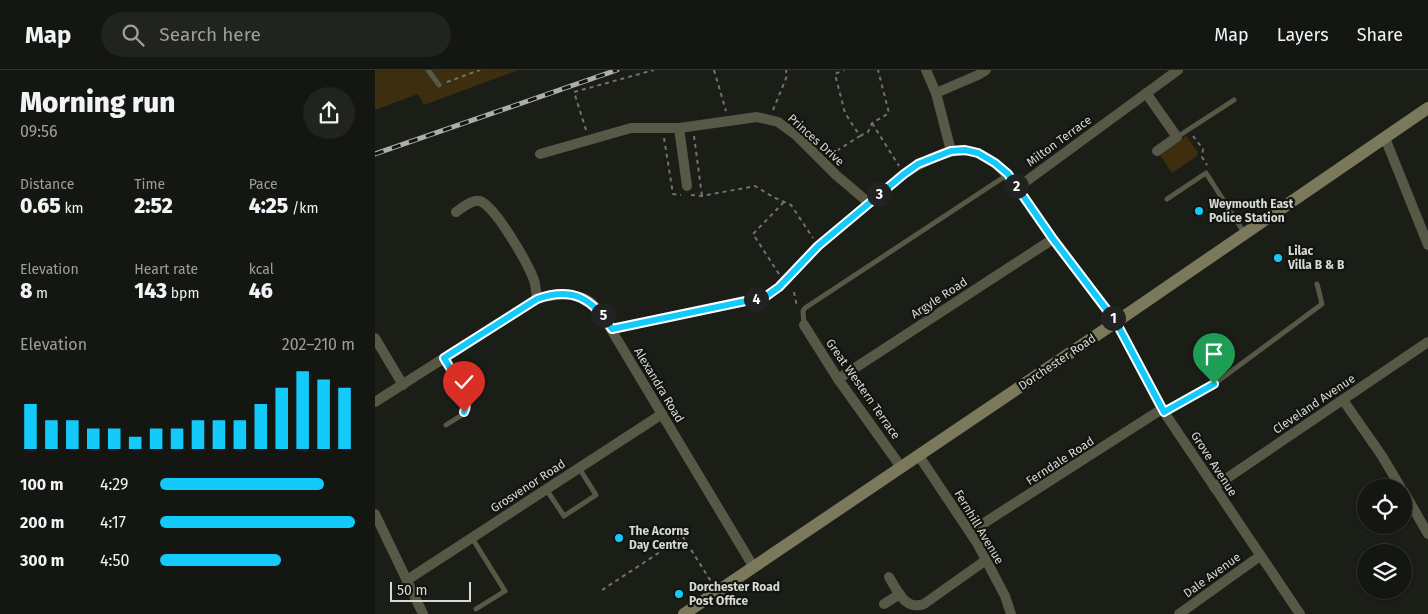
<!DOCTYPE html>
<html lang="en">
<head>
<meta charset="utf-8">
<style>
	:root { --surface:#141611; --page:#21231f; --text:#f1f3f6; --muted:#9d9f9f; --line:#333531; --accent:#13cafb }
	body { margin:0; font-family:"Fira Sans",sans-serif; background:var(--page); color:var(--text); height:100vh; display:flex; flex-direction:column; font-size:19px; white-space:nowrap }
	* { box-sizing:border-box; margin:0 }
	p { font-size:16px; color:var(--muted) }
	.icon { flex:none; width:28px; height:28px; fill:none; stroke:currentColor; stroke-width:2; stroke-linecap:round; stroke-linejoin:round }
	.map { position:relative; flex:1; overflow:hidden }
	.drawer { display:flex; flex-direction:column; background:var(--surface); width:375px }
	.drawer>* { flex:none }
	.tools { position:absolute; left:982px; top:409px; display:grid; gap:10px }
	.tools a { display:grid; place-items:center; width:55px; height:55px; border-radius:50%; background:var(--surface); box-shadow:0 1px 4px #0004,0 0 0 1px var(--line); font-size:25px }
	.scale { position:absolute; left:15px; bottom:12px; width:81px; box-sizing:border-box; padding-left:5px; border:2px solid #d7d9d4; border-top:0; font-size:14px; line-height:18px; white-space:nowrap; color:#d7d9d4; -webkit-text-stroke:4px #12150f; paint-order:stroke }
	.pin { position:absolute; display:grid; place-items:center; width:42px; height:42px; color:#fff; margin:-51px -21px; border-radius:50% 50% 50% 0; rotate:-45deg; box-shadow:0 0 5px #0007 }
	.pin .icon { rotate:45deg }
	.km { position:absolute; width:25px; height:25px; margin:-12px; border-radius:50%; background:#222; color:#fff; font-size:14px; line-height:25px; text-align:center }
	.round { display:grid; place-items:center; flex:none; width:52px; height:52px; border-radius:26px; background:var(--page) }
	.head { display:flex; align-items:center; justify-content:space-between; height:85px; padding:0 20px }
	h1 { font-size:28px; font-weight:800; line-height:38px }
	.figures { display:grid; grid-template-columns:repeat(3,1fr); gap:8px; height:85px; padding:5px 20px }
	.figures div { display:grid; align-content:center }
	.figures b { font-size:21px; font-weight:800 }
	.figures small { font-size:14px; font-weight:400 }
	.figures p { font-size:14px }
	.chart { height:140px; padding:10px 20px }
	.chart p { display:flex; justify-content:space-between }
	.chart svg { width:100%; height:90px; margin-top:5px; stroke:var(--accent); stroke-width:6 }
	ul { padding:0 20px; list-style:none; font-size:16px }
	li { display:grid; grid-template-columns:80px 60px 1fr; align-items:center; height:38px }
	li i { height:12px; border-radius:6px; background:var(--accent) }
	header { display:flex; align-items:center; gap:30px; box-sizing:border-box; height:70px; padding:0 25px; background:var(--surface); border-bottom:1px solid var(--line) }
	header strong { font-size:24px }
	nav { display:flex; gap:28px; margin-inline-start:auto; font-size:18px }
	.search { width:350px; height:45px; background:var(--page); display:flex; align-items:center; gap:12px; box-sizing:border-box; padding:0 18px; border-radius:28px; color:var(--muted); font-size:19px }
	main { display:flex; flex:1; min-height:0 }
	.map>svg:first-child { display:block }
</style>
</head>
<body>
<header>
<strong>Map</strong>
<div class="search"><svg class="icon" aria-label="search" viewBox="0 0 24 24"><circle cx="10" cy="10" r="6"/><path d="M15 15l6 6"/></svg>Search here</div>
<nav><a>Map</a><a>Layers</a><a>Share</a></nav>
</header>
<main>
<section class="drawer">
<div class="head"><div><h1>Morning run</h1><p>09:56</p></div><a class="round"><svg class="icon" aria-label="share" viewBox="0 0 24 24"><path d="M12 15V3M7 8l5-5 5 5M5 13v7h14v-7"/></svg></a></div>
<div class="figures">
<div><p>Distance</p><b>0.65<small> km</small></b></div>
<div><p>Time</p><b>2:52</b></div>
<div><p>Pace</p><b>4:25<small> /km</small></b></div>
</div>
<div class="figures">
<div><p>Elevation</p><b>8<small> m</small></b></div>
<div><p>Heart rate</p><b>143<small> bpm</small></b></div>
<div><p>kcal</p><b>46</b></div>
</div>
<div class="chart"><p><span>Elevation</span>202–210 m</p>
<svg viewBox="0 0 160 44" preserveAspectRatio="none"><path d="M5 44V22M15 44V30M25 44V30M35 44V34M45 44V34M55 44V38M65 44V34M75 44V34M85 44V30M95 44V30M105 44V30M115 44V22M125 44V14M135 44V6M145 44V10M155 44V14"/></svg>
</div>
<ul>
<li><b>100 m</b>4:29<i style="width:84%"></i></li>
<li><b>200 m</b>4:17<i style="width:100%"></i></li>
<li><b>300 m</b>4:50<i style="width:62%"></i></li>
</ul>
</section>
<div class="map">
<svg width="1053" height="544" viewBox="0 0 1053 544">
	<rect width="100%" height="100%" fill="#1b1e17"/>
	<g fill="#3c2e0e">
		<path d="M0 0H143L49 35 43 24 0 40Z"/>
		<path d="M811 66 823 82 822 86 797 103 785 85Z"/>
	</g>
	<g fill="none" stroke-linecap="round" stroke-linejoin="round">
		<g stroke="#70736c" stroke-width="2" stroke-dasharray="4 4" stroke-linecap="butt">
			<path d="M339 0 351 41"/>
			<path d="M72 12 105 0"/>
			<path d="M398 40 412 6 411 0"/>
			<path d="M497 53 524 96"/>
			<path d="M211 60 199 22 279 0"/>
			<path d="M319 66 327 126"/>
			<path d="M485 66 493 62 497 53 514 43 503 0"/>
			<path d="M818 66 828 79 827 87 832 95"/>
			<path d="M289 68 298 124 306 125"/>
			<path d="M455 85 485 66 470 43 460 4 469 0"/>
			<path d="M316 125 327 126 380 116 398 127 416 135 438 168"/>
			<path d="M404 204 378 164 409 132"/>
			<path d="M419 222 422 237"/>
			<path d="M227 520 308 467 337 513"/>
		</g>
		<g stroke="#585846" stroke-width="5">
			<path d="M53 0 64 15"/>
			<path d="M802 67 859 30"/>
			<path d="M792 129 831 103 870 164"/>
			<path d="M429 255 428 241 430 238 632 105"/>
			<path d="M69 288 90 324 92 334 87 345 71 355"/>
			<path d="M789 341 839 314 947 234 942 214"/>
			<path d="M171 419 189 446 221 425 204 398"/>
			<path d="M97 468 130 521 101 539"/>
		</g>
		<g stroke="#585846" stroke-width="10">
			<path d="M551 0 561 23 576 81"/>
			<path d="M803 0 642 118 678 169 741 252 787 339 925 544"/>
			<path d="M561 23 603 5 611 0"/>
			<path d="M771 23 802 67 782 81"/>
			<path d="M304 58 312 116"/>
			<path d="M1010 68 1053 175"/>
			<path d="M165 84 256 58H304L382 47 403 52 421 65 461 105 494 133"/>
			<path d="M81 142C87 138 97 129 105 131 121 137 153 194 159 210 161 216 161 223 162 229"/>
			<path d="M429 255 463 309 526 397"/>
			<path d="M237 259 390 227 404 217 443 176 529 104C576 73 607 68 642 118"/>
			<path d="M0 268 28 315"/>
			<path d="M463 309 678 169"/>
			<path d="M968 330 1007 386 1026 418"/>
			<path d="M0 332 162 229C178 224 199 222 214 231 219 235 224 241 228 246L378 496"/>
			<path d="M544 386 602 473 630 526 636 544"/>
			<path d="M839 417 1053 272"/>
			<path d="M1029 422 1053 464"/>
			<path d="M0 444 48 544"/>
			<path d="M595 462 787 339"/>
			<path d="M514 507C522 520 530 541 549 534L611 490"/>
			<path d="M32 510 287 344"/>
			<path d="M509 534 525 524"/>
			<path d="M804 544 885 486"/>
		</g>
		<path stroke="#7a795c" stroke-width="12" d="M309 544 741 252 1053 38"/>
		<defs>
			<path id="rail" d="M0 84 242 0"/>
		</defs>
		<use href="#rail" stroke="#acaea9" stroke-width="5"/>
		<use href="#rail" stroke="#12150f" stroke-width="3" stroke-dasharray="9" stroke-linecap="butt"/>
	</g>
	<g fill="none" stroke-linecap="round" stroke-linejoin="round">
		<defs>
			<path id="route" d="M89 342C97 328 77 302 69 288L162 229C198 216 218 229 237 259L390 227 404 217 443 176 529 104 543 94 576 81 590 80 603 83 620 93 633 104 678 169 741 252 789 342 839 314"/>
		</defs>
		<use href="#route" stroke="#fff" stroke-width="10"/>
		<use href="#route" stroke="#13cafb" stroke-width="6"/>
	</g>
	<g fill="#13cafb" stroke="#12150f" stroke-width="2">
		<circle cx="824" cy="141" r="5"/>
		<circle cx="903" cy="188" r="5"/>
		<circle cx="244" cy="468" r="5"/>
		<circle cx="304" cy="524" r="5"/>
	</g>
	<g text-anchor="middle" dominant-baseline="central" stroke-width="4.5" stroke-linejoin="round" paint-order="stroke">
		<g font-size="12" fill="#d7d9d4" stroke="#12150f">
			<text transform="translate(441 70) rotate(42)">Princes Drive</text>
			<text transform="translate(684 71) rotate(-36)">Milton Terrace</text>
			<text transform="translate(564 228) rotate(-33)">Argyle Road</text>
			<text transform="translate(682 292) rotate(-34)">Dorchester Road</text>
			<text transform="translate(284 315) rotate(59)">Alexandra Road</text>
			<text transform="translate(488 319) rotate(55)">Great Western Terrace</text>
			<text transform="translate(939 334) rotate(-34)">Cleveland Avenue</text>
			<text transform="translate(685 391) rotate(-33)">Ferndale Road</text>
			<text transform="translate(839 394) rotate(57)">Grove Avenue</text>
			<text transform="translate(153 416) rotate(-33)">Grosvenor Road</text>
			<text transform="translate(604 457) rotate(59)">Fernhill Avenue</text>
			<text transform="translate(837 505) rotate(-36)">Dale Avenue</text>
		</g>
		<g font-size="12" font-weight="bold" fill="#d7d9d4" stroke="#12150f" text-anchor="start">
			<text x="834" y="134">Weymouth East<tspan x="834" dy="14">Police Station</tspan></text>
			<text x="913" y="181">Lilac<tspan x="913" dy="14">Villa B &amp; B</tspan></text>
			<text x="254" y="461">The Acorns<tspan x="254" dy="14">Day Centre</tspan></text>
			<text x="314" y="517">Dorchester Road<tspan x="314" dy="14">Post Office</tspan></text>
		</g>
	</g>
</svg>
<div class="tools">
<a><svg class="icon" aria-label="locate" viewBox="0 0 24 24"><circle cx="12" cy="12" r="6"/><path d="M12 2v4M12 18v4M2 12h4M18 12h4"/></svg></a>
<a><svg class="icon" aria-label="layers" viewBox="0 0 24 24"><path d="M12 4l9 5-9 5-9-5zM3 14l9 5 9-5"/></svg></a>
</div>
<div class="scale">50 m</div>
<div class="pin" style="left:839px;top:314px;background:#1e9e55"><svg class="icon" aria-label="arrive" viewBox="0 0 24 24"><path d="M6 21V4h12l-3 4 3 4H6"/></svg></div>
<div class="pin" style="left:89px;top:342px;background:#d93025"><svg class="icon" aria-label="check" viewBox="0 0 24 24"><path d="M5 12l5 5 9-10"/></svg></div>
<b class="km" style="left:738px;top:248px">1</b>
<b class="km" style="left:641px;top:116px">2</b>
<b class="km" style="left:504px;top:124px">3</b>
<b class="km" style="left:381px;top:229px">4</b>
<b class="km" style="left:228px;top:245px">5</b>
</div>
</main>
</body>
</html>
